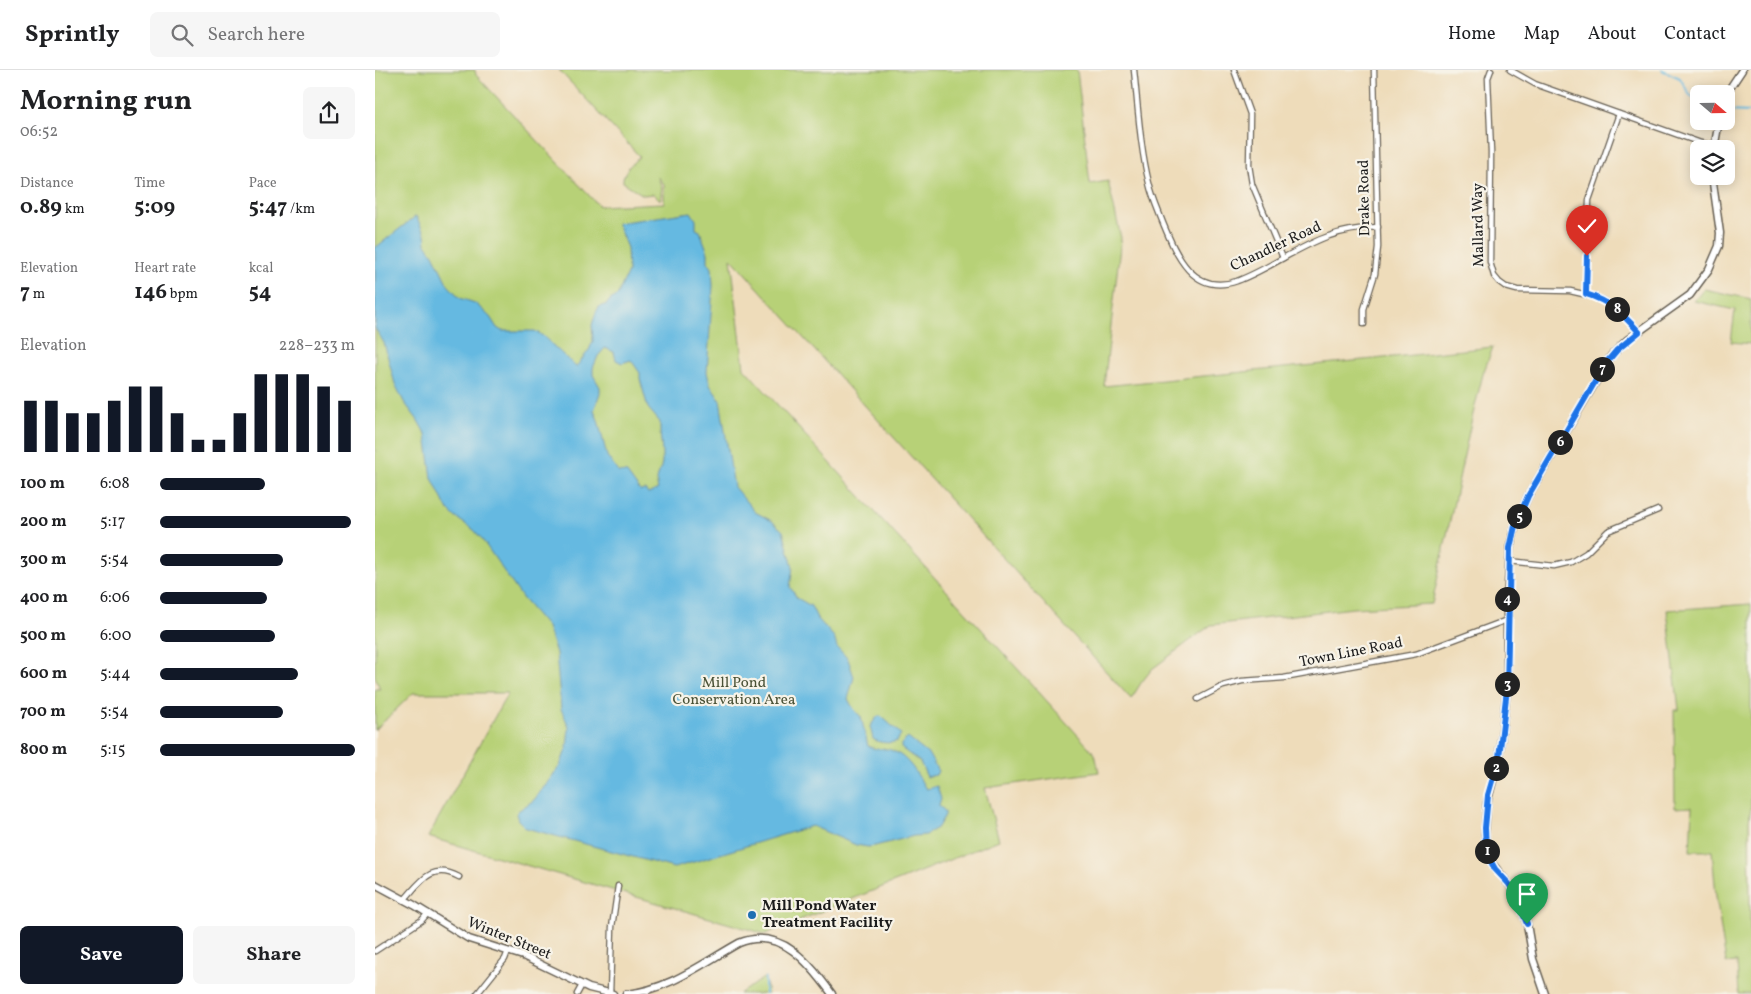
<!DOCTYPE html>
<html lang="en">
<head>
<meta charset="utf-8">
<style>
	:root { --surface:#fff; --page:#f6f6f6; --text:#202124; --muted:#757577; --line:#e0e0e0; --accent:#111827 }
	body { margin:0; font-family:Vollkorn,serif; background:var(--page); color:var(--text); height:100vh; display:flex; flex-direction:column; font-size:19px; white-space:nowrap }
	* { box-sizing:border-box; margin:0 }
	p { font-size:16px; color:var(--muted) }
	.icon { flex:none; width:28px; height:28px; fill:none; stroke:currentColor; stroke-width:2; stroke-linecap:round; stroke-linejoin:round }
	.map { position:relative; flex:1; overflow:hidden }
	.details { display:flex; flex-direction:column; background:var(--surface); width:375px }
	.details>* { flex:none }
	.needle { width:32px; rotate:110deg }
	.buttons { position:absolute; left:1315px; top:15px; display:grid; gap:10px }
	.buttons a { display:grid; place-items:center; width:45px; height:45px; border-radius:8px; background:var(--surface); box-shadow:0 2px 12px #0003; font-size:25px }
	.pin { position:absolute; display:grid; place-items:center; width:42px; height:42px; color:#fff; margin:-51px -21px; border-radius:50% 50% 50% 0; rotate:-45deg; box-shadow:0 0 5px #0007 }
	.pin .icon { rotate:45deg }
	.km { position:absolute; width:25px; height:25px; margin:-12px; border-radius:50%; background:#222; color:#fff; font-size:14px; line-height:25px; text-align:center }
	.round { display:grid; place-items:center; flex:none; width:52px; height:52px; border-radius:8px; background:var(--page) }
	.headline { display:flex; align-items:center; justify-content:space-between; height:85px; padding:0 20px }
	h1 { font-size:28px; font-weight:700; line-height:38px }
	.figures { display:grid; grid-template-columns:repeat(3,1fr); gap:8px; height:85px; padding:5px 20px }
	.figures div { display:grid; align-content:center }
	.figures b { font-size:21px; font-weight:700 }
	.figures small { font-size:14px; font-weight:400 }
	.figures p { font-size:14px }
	.chart { height:140px; padding:10px 20px }
	.chart p { display:flex; justify-content:space-between }
	.chart svg { width:100%; height:90px; margin-top:5px; stroke:var(--accent); stroke-width:6 }
	.button { display:flex; gap:10px; margin-top:auto; padding:10px 20px }
	.button a { flex:1; height:58px; border-radius:8px; background:var(--accent); color:#fff; font-size:20px; font-weight:700; line-height:58px; text-align:center }
	.button a+a { background:var(--page); color:var(--text) }
	ul { padding:0 20px; list-style:none; font-size:16px }
	li { display:grid; grid-template-columns:80px 60px 1fr; align-items:center; height:38px }
	li i { height:12px; border-radius:6px; background:var(--accent) }
	header { display:flex; align-items:center; gap:30px; box-sizing:border-box; height:70px; padding:0 25px; background:var(--surface); border-bottom:1px solid var(--line) }
	header strong { font-size:24px }
	nav { display:flex; gap:28px; margin-inline-start:auto; font-size:18px }
	.search { width:350px; height:45px; background:var(--page); display:flex; align-items:center; gap:12px; box-sizing:border-box; padding:0 18px; border-radius:8px; color:var(--muted); font-size:19px }
	main { display:flex; flex:1; min-height:0 }
	.map>svg:first-child { display:block }
</style>
</head>
<body>
<header>
<strong>Sprintly</strong>
<div class="search"><svg class="icon" aria-label="search" viewBox="0 0 24 24"><circle cx="10" cy="10" r="6"/><path d="M15 15l6 6"/></svg>Search here</div>
<nav><a>Home</a><a>Map</a><a>About</a><a>Contact</a></nav>
</header>
<main>
<section class="details">
<div class="headline"><div><h1>Morning run</h1><p>06:52</p></div><a class="round"><svg class="icon" aria-label="share" viewBox="0 0 24 24"><path d="M12 15V3M7 8l5-5 5 5M5 13v7h14v-7"/></svg></a></div>
<div class="figures">
<div><p>Distance</p><b>0.89<small> km</small></b></div>
<div><p>Time</p><b>5:09</b></div>
<div><p>Pace</p><b>5:47<small> /km</small></b></div>
</div>
<div class="figures">
<div><p>Elevation</p><b>7<small> m</small></b></div>
<div><p>Heart rate</p><b>146<small> bpm</small></b></div>
<div><p>kcal</p><b>54</b></div>
</div>
<div class="chart"><p><span>Elevation</span>228–233 m</p>
<svg viewBox="0 0 160 44" preserveAspectRatio="none"><path d="M5 44V19M15 44V19M25 44V25M35 44V25M45 44V19M55 44V12M65 44V12M75 44V25M85 44V38M95 44V38M105 44V25M115 44V6M125 44V6M135 44V6M145 44V12M155 44V19"/></svg>
</div>
<ul>
<li><b>100 m</b>6:08<i style="width:54%"></i></li>
<li><b>200 m</b>5:17<i style="width:98%"></i></li>
<li><b>300 m</b>5:54<i style="width:63%"></i></li>
<li><b>400 m</b>6:06<i style="width:55%"></i></li>
<li><b>500 m</b>6:00<i style="width:59%"></i></li>
<li><b>600 m</b>5:44<i style="width:71%"></i></li>
<li><b>700 m</b>5:54<i style="width:63%"></i></li>
<li><b>800 m</b>5:15<i style="width:100%"></i></li>
</ul>
<div class="button"><a>Save</a><a>Share</a></div>
</section>
<div class="map">
<svg width="1376" height="924" viewBox="0 0 1376 924">
	<rect width="100%" height="100%" fill="#f7f3e8"/>
	<filter id="ink" filterUnits="userSpaceOnUse"><feTurbulence type="fractalNoise" baseFrequency=".02" numOctaves="2"/><feDisplacementMap in="SourceGraphic" scale="10" xChannelSelector="R" yChannelSelector="G"/><feConvolveMatrix kernelMatrix="1 2 1 2 8 2 1 2 1" color-interpolation-filters="sRGB"/></filter>
	<filter id="wash" filterUnits="userSpaceOnUse"><feTurbulence type="fractalNoise" baseFrequency=".0096" numOctaves="4" result="noise"/><feDisplacementMap in="SourceGraphic" scale="20" xChannelSelector="R" yChannelSelector="G"/><feGaussianBlur stdDeviation="1.12" result="paint"/><feColorMatrix in="noise" values="0 0 0 0 0 0 0 0 0 0 0 0 0 0 0 0 0 1.4 0 .05"/><feComposite in="paint" operator="in"/></filter>
	<g filter="url(#wash)">
		<rect width="100%" height="100%" fill="#eedcba"/>
		<g fill="#b7d177" stroke="#6a764a">
			<path d="M0 0H100L101 5 224 136 289 133V114L283 107 287 118 285 130 279 124 268 125 248 112C247 103 257 92 265 87L184 0H702L715 114 733 111 746 168 729 316 1118 277 1108 304 1097 348 1057 534 978 538 836 555 777 599 766 613 756 629 356 188 369 298 720 684 724 702 610 718 624 770 390 864 53 767 133 623H38L0 660V619H5L0 606Z"/>
			<path d="M1329 219 1376 229V274L1356 272 1360 240 1319 231Z"/>
			<path d="M1376 534V738L1374 750 1376 924H1364L1362 892 1351 893 1341 826 1337 781H1315L1317 737 1300 738 1299 640H1304L1292 540Z"/>
			<path d="M390 907 393 924H364Z"/>
		</g>
		<g fill="#65b9e1" stroke="#406a7e" fill-rule="evenodd">
			<path d="M316 142 321 150V159L325 161 333 183V192L337 198 338 216 332 302 335 315 345 330 359 417 380 442 397 451 408 461 418 497 415 517 422 528 436 536 442 548 459 567 462 577 473 589 479 607 473 629 478 638 486 647 493 676C501 681 508 677 516 680 534 687 542 704 551 719L562 716 566 729 564 736 570 741V745L563 757 551 765 539 766 500 776 493 777 481 775 437 756 299 798 151 758 143 750 141 744 143 741 159 730 185 696 192 677 194 657 186 639 181 583 172 557 148 529 106 468 99 460 80 447 72 439 57 408 51 365 42 349 29 332 20 314 9 273 0 258V178L41 146 50 165 51 174 58 184 73 215 85 228 100 233 115 247 122 258 127 261H160L168 266 201 297 214 280 218 271 217 255 221 242 224 237 232 234 235 230 242 226 253 202 252 178 242 153ZM230 278 239 282 241 290 247 293 256 290 265 303V309L273 338 285 352C284 365 288 378 287 392 286 401 279 410 283 419L273 424 270 420 265 421 252 403 243 402 232 386 223 350 219 340 225 323V317L218 305V298L223 286Z"/>
			<path d="M503 646H506L526 664 522 671C516 674 504 673 498 669L495 656Z"/>
			<path d="M533 668 554 685 563 701 561 705 552 707 545 692 526 678V674Z"/>
		</g>
		<g fill="none" stroke-linecap="round" stroke-linejoin="round">
			<g stroke="#65b9e1" stroke-width="2">
				<path d="M1287 0 1305 8 1314 24 1324 34"/>
				<path d="M1352 41 1376 42"/>
				<path d="M390 907V924"/>
			</g>
		</g>
	</g>
	<g filter="url(#ink)">
		<g fill="none" stroke-linecap="round" stroke-linejoin="round">
			<defs>
				<g id="street">
					<path d="M759 0C763 37 765 77 774 113 777 127 783 140 788 153 801 185 818 226 862 211 894 199 922 177 954 166 970 160 987 158 1003 157"/>
					<path d="M859 0 875 44 874 95 877 114 908 188"/>
					<path d="M1116 0 1113 8 1116 82 1115 192 1119 206 1124 212 1131 217 1142 220 1195 221 1217 226 1228 230 1242 239 1264 261"/>
					<path d="M1135 0 1160 14 1326 73 1339 76"/>
					<path d="M1211 224 1214 130 1244 44"/>
					<path d="M989 254V239L1000 204 1003 177 999 0"/>
					<path d="M1134 491 1179 496 1196 492 1211 483 1233 461 1283 440"/>
					<path d="M823 629 848 616 867 611 909 608 1041 584 1132 550"/>
					<path d="M30 829C46 811 57 792 84 807"/>
					<path d="M0 881 47 850 53 843"/>
					<path d="M102 924 130 889 133 881"/>
					<path d="M202 924 207 915"/>
					<path d="M235 924 237 857 243 816"/>
				</g>
				<g id="secondary">
					<path d="M1351 27 1355 18 1367 0"/>
					<path d="M1339 79 1344 51"/>
					<path d="M0 814 39 835 94 869 148 886 214 918 238 924"/>
					<path d="M251 924C294 920 328 893 364 873 406 856 435 894 457 924"/>
					<path d="M1170 924 1158 889 1152 854 1147 837 1136 817 1116 792 1112 781 1110 764 1112 733 1124 687 1132 619V535L1135 478 1140 457 1153 426 1236 286 1252 270 1315 225 1334 199 1344 176 1345 163 1337 106"/>
				</g>
			</defs>
			<use href="#street" stroke="#665f53" stroke-width="7"/>
			<use href="#secondary" stroke="#665f53" stroke-width="9"/>
			<use href="#street" stroke="#fff" stroke-width="4.5"/>
			<use href="#secondary" stroke="#fff" stroke-width="6"/>
		</g>
	</g>
	<g fill="none" stroke-linecap="round" stroke-linejoin="round" filter="url(#ink)">
		<defs>
			<path id="route" d="M1152 854 1142 826 1134 814 1120 799 1115 790 1111 777 1110 758 1113 725 1124 687 1132 619 1135 478 1140 456 1153 426 1231 293 1242 280 1264 262C1248 244 1234 231 1211 224L1212 186"/>
		</defs>
		<use href="#route" stroke="#fff" stroke-width="10"/>
		<use href="#route" stroke="#1a73e8" stroke-width="6"/>
	</g>
	<circle fill="#1f6fb2" stroke="#f7f3e8" stroke-width="2" cx="377" cy="845" r="5"/>
	<g text-anchor="middle" dominant-baseline="central" stroke-width="4.5" stroke-linejoin="round" paint-order="stroke">
		<g font-size="15" fill="#1c1c1c" stroke="#f7f3e8">
			<text transform="translate(990 128) rotate(-91)">Drake Road</text>
			<text transform="translate(1104 155) rotate(-91)">Mallard Way</text>
			<text transform="translate(901 177) rotate(-25)">Chandler Road</text>
			<text transform="translate(976 583) rotate(-11)">Town Line Road</text>
			<text transform="translate(134 869) rotate(22)">Winter Street</text>
		</g>
		<g font-size="15" fill="#4a5237" stroke="#f7f3e8">
			<text x="359" y="613">Mill Pond<tspan x="359" dy="17">Conservation Area</tspan></text>
		</g>
		<g font-size="15" font-weight="bold" fill="#1c1c1c" stroke="#f7f3e8" text-anchor="start">
			<text x="387" y="836">Mill Pond Water<tspan x="387" dy="17">Treatment Facility</tspan></text>
		</g>
	</g>
</svg>
<div class="buttons">
<a><svg class="needle" viewBox="-14 -14 28 28"><path d="M0-13l5 13h-10z" fill="#e53935"/><path d="M0 13l5-13h-10z" fill="#757577"/></svg></a>
<a><svg class="icon" aria-label="layers" viewBox="0 0 24 24"><path d="M12 4l9 5-9 5-9-5zM3 14l9 5 9-5"/></svg></a>
</div>
<div class="pin" style="left:1152px;top:854px;background:#1e9e55"><svg class="icon" aria-label="arrive" viewBox="0 0 24 24"><path d="M6 21V4h12l-3 4 3 4H6"/></svg></div>
<div class="pin" style="left:1212px;top:186px;background:#d93025"><svg class="icon" aria-label="check" viewBox="0 0 24 24"><path d="M5 12l5 5 9-10"/></svg></div>
<b class="km" style="left:1112px;top:781px">1</b>
<b class="km" style="left:1121px;top:698px">2</b>
<b class="km" style="left:1132px;top:614px">3</b>
<b class="km" style="left:1132px;top:529px">4</b>
<b class="km" style="left:1144px;top:446px">5</b>
<b class="km" style="left:1185px;top:372px">6</b>
<b class="km" style="left:1227px;top:299px">7</b>
<b class="km" style="left:1242px;top:239px">8</b>
</div>
</main>
</body>
</html>
